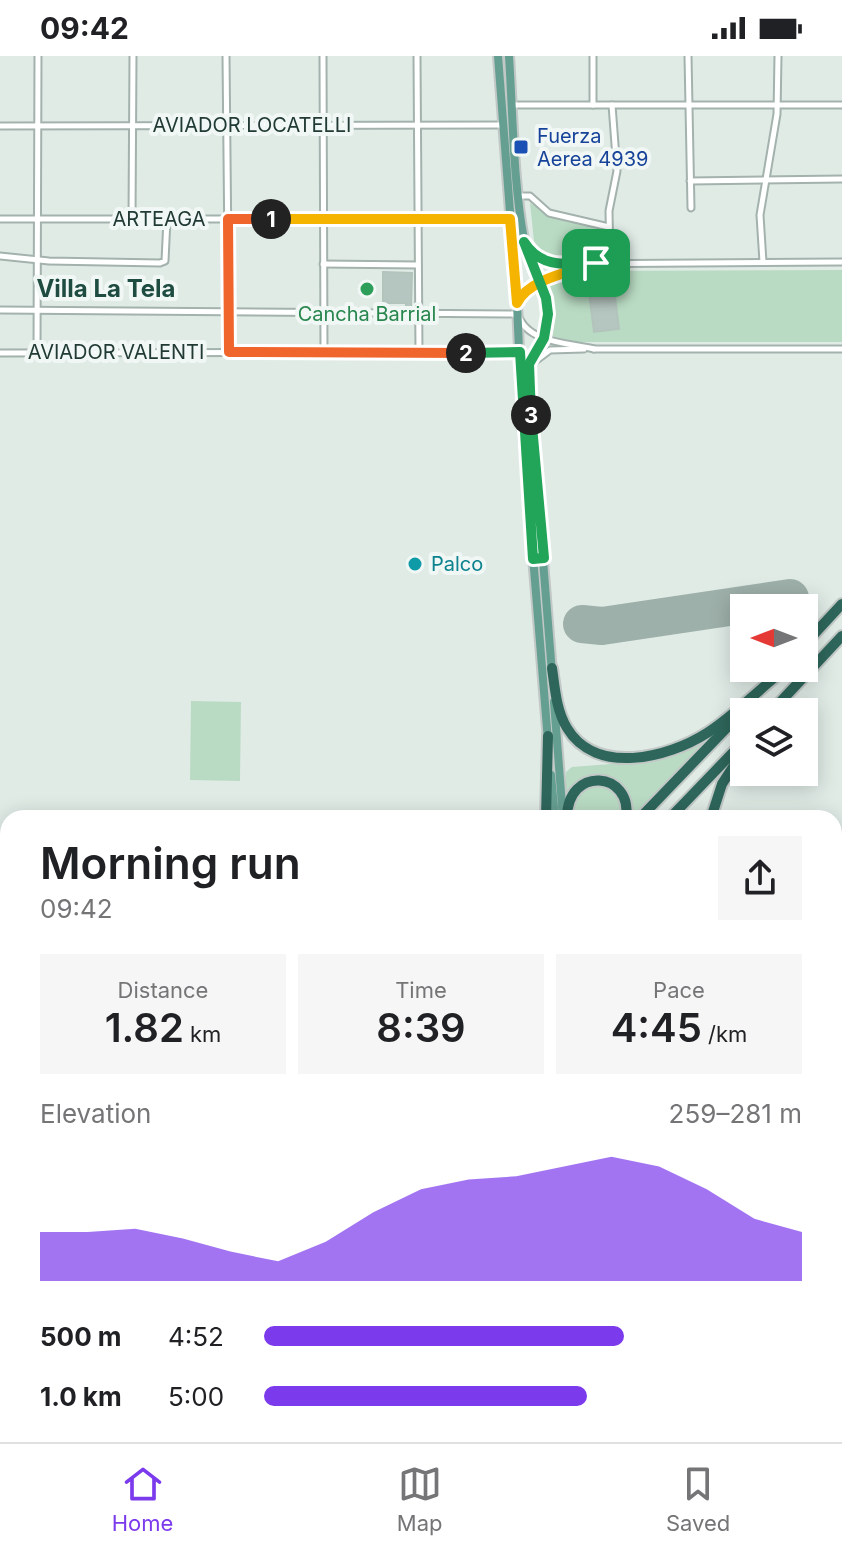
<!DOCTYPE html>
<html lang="en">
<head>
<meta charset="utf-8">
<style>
	:root { --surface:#fff; --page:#f6f6f6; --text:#202124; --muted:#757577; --line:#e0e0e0; --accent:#7c3aed }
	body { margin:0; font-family:Inter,sans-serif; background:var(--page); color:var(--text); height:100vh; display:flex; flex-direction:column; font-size:30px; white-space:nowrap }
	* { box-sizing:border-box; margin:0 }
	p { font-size:26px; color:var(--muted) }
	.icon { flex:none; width:44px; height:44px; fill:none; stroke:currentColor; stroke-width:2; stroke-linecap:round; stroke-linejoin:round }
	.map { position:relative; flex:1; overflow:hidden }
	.panel { position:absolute; left:0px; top:754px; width:842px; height:632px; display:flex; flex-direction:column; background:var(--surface); border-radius:24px 24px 0 0; box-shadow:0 4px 20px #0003 }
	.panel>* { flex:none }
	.needle { width:52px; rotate:270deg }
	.fabs { position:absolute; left:730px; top:538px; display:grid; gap:16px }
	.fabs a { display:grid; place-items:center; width:88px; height:88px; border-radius:0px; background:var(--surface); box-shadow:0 4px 20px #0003; font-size:40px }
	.pin { position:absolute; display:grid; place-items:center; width:68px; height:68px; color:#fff; margin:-34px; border-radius:16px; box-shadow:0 4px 12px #0006 }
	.km { position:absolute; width:40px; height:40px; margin:-20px; border-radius:50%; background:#222; color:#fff; font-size:22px; line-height:40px; text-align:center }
	.round { display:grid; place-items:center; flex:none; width:84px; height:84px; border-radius:0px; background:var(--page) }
	.overview { display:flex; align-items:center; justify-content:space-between; height:136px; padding:0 40px }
	h1 { font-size:44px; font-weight:600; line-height:60px }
	.metrics { display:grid; grid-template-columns:repeat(3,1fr); gap:12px; height:136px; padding:8px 40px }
	.metrics div { display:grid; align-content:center; border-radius:0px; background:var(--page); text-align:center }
	.metrics b { font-size:40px; font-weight:600 }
	.metrics small { font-size:22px; font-weight:400 }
	.metrics p { font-size:22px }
	.chart { height:224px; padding:16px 40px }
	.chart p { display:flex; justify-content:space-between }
	.chart svg { width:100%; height:144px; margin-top:8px; fill:var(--accent); opacity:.7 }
	ul { padding:0 40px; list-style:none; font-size:26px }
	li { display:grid; grid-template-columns:128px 96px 1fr; align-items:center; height:60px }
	li i { height:20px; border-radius:10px; background:var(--accent) }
	.status { display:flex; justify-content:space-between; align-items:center; height:56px; padding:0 40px; background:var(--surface); direction:ltr }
	.status svg { height:22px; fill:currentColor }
	.tabs { display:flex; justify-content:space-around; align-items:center; height:112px; border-top:2px solid var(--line); background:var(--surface); font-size:22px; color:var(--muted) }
	.tabs a { display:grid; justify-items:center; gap:4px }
	.tabs .on { color:var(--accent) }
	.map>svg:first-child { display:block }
</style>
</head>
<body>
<div class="status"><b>09:42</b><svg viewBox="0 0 49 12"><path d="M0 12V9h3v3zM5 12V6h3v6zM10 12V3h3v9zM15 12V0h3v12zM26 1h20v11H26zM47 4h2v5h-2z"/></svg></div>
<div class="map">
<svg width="842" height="1386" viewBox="0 0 842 1386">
	<rect width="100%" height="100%" fill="#e0ebe6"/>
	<g fill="#b9dbc3">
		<path d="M530 147 548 158 606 174 607 199 545 200 534 185Z"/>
		<path d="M842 214V286H572L549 279 552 249 544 228 594 215Z"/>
		<path d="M191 645 241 646 240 725 190 724Z"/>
		<path d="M708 681 633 762H629L630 754 607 722 566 736V716L572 711 636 706Z"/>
		<path d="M595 727C615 733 622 741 621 762H572L578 736Z"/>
	</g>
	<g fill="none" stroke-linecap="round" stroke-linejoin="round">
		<path stroke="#9eb0aa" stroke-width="14" d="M834 1011H842"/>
		<g stroke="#9eb0aa" stroke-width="38">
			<path d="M582 568 602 570 790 542"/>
			<path d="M834 891 842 888"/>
		</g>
	</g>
	<g fill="#b5c5bf" stroke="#b3c4bd" stroke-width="2">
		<path d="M383 216 412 217 411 252H406V247H383Z"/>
		<path d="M614 233 619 273 594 276 589 236Z"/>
	</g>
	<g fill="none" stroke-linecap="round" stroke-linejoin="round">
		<defs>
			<g id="street">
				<path d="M226 0 229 296"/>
				<path d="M323 0 324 297"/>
				<path d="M417 0 419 298"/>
				<path d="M593 0V49"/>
				<path d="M688 0 691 152"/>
				<path d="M512 49H842"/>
				<path d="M0 70 503 69"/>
				<path d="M690 125 842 123"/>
				<path d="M519 140H530L549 157 609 171"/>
				<path d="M0 163H510"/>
				<path d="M132 163 133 0"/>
				<path d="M529 193 539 203 558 208 842 206"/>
				<path d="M0 200 49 205 160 207 165 205 167 163"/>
				<path d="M763 206 760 159 777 58 778 0"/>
				<path d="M610 207 609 155 617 115 612 49"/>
				<path d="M323 208 418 209"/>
				<path d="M519 243 536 228 591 209"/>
				<path d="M0 254 518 258C526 287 569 287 594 293"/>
				<path d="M594 293H842"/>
				<path d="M0 297 519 296"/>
				<path d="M37 297 38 0"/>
				<path d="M534 306 550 294 584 293"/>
				<path d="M0 957H8"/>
				<path d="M0 1041H8"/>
				<path d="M0 1194H8"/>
				<path d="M0 1264H8"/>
				<path d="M0 1336H8"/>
				<path d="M398 1378 399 1386"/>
				<path d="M476 1378 477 1386"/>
				<path d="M557 1378 558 1386"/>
				<path d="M54 1386V1378"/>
				<path d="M167 1386V1378"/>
			</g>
			<g id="secondary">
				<path d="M0 1123H8"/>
				<path d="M196 1386V1378"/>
				<path d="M309 1386 311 1378"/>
			</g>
			<g id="primary">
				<path d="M498 0 517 247 522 365 548 685"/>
				<path d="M509 0C513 61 513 124 524 184 529 211 547 232 548 260 548 282 531 296 528 317L552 617"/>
				<path d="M554 646 563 762"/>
				<path d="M551 719 555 762"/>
				<path d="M601 1378V1386"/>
				<path d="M611 1378 612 1386"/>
			</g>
			<g id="highway">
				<path d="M804 589 842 548"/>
				<path d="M552 612C555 632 556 654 567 672 596 720 668 702 707 677 731 662 752 640 774 622"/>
				<path d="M771 656 842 580"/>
				<path d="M546 762 548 680"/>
				<path d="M567 762C567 709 633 715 626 762"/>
				<path d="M640 762 738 660"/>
				<path d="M670 762 744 685"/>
				<path d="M711 762 722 728 744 694"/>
				<path d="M228 1386 229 1378"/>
				<path d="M236 1386 237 1378"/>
				<path d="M261 1386 263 1378"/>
			</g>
		</defs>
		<use href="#street" stroke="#a3b2ad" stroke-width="9"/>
		<use href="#secondary" stroke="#9fb6ae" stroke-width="11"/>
		<use href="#primary" stroke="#c1c8c6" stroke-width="12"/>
		<use href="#highway" stroke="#c1c8c6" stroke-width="14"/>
		<use href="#street" stroke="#fff" stroke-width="5"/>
		<use href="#secondary" stroke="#fff" stroke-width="7"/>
		<use href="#primary" stroke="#659f91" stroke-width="8"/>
		<use href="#highway" stroke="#2e665b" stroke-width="10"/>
	</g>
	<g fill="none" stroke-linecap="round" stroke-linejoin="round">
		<defs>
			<path id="split-1" d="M271 163H510L517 247C529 222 572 216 596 207"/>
			<path id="split-2" d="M271 163H228L229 296 466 297"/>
			<path id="split-3" d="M466 297 520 296 533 503 544 502 531 359"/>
			<path id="split-4" d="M531 359 529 308 544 282 548 258 546 242 524 186C541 213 567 208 596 207"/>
		</defs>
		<use href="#split-1" stroke="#fff" stroke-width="16"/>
		<use href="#split-2" stroke="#fff" stroke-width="16"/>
		<use href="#split-3" stroke="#fff" stroke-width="16"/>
		<use href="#split-4" stroke="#fff" stroke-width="16"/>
		<use href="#split-1" stroke="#f5b400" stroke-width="10"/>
		<use href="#split-2" stroke="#f0652b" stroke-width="10"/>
		<use href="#split-3" stroke="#22a559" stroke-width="10"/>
		<use href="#split-4" stroke="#22a559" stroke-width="10"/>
	</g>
	<rect fill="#1a4fb4" stroke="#f0f7f4" stroke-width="3" x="513" y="83" width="16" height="16" rx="4"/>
	<circle fill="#2e9e5b" stroke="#f0f7f4" stroke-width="3" cx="367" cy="233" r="8"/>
	<circle fill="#0f9aa8" stroke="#f0f7f4" stroke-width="3" cx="415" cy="508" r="8"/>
	<g text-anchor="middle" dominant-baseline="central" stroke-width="8" stroke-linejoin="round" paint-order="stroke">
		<g font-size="20" fill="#213a34" stroke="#f0f7f4">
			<text x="252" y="69">AVIADOR LOCATELLI</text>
			<text x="159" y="163">ARTEAGA</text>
			<text x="116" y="296">AVIADOR VALENTI</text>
		</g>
		<g font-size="20" fill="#164399" stroke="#f0f7f4" text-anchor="start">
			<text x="537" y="80">Fuerza<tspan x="537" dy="23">Aerea 4939</tspan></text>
		</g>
		<g font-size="20" fill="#27864d" stroke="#f0f7f4">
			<text x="367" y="258">Cancha Barrial</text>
		</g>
		<g font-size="20" fill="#0d838f" stroke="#f0f7f4" text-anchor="start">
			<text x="431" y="508">Palco</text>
		</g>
		<g font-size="24" font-weight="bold" fill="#1e4c41" stroke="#f0f7f4">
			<text x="106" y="232">Villa La Tela</text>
		</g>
	</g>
</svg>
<div class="fabs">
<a><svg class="needle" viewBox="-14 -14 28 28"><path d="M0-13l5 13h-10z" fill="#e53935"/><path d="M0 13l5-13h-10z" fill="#757577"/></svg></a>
<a><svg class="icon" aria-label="layers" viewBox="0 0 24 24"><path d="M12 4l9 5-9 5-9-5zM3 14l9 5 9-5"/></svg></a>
</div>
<div class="pin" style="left:596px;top:207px;background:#1e9e55"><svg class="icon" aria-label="arrive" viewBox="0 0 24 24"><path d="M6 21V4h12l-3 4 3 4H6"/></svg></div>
<b class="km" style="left:271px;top:163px">1</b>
<b class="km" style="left:466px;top:297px">2</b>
<b class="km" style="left:531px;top:359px">3</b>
<section class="panel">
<div class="overview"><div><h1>Morning run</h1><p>09:42</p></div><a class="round"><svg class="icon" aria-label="share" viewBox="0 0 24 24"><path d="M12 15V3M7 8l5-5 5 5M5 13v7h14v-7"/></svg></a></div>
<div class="metrics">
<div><p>Distance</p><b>1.82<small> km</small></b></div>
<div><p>Time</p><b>8:39</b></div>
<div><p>Pace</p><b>4:45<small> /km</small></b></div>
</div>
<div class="chart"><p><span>Elevation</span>259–281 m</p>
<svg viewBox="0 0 160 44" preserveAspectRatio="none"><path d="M0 44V29L10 29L20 28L30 31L40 35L50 38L60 32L70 23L80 16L90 13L100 12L110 9L120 6L130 9L140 16L150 25L160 29V44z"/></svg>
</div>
<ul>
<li><b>500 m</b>4:52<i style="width:67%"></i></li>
<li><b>1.0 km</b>5:00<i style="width:60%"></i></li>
</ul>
</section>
</div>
<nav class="tabs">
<a class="on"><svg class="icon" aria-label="home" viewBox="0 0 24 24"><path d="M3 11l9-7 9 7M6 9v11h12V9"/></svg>Home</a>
<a><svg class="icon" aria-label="map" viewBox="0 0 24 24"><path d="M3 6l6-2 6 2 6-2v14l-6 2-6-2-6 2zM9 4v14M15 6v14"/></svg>Map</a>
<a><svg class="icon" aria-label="saved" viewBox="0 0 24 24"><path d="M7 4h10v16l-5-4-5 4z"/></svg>Saved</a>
</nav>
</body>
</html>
